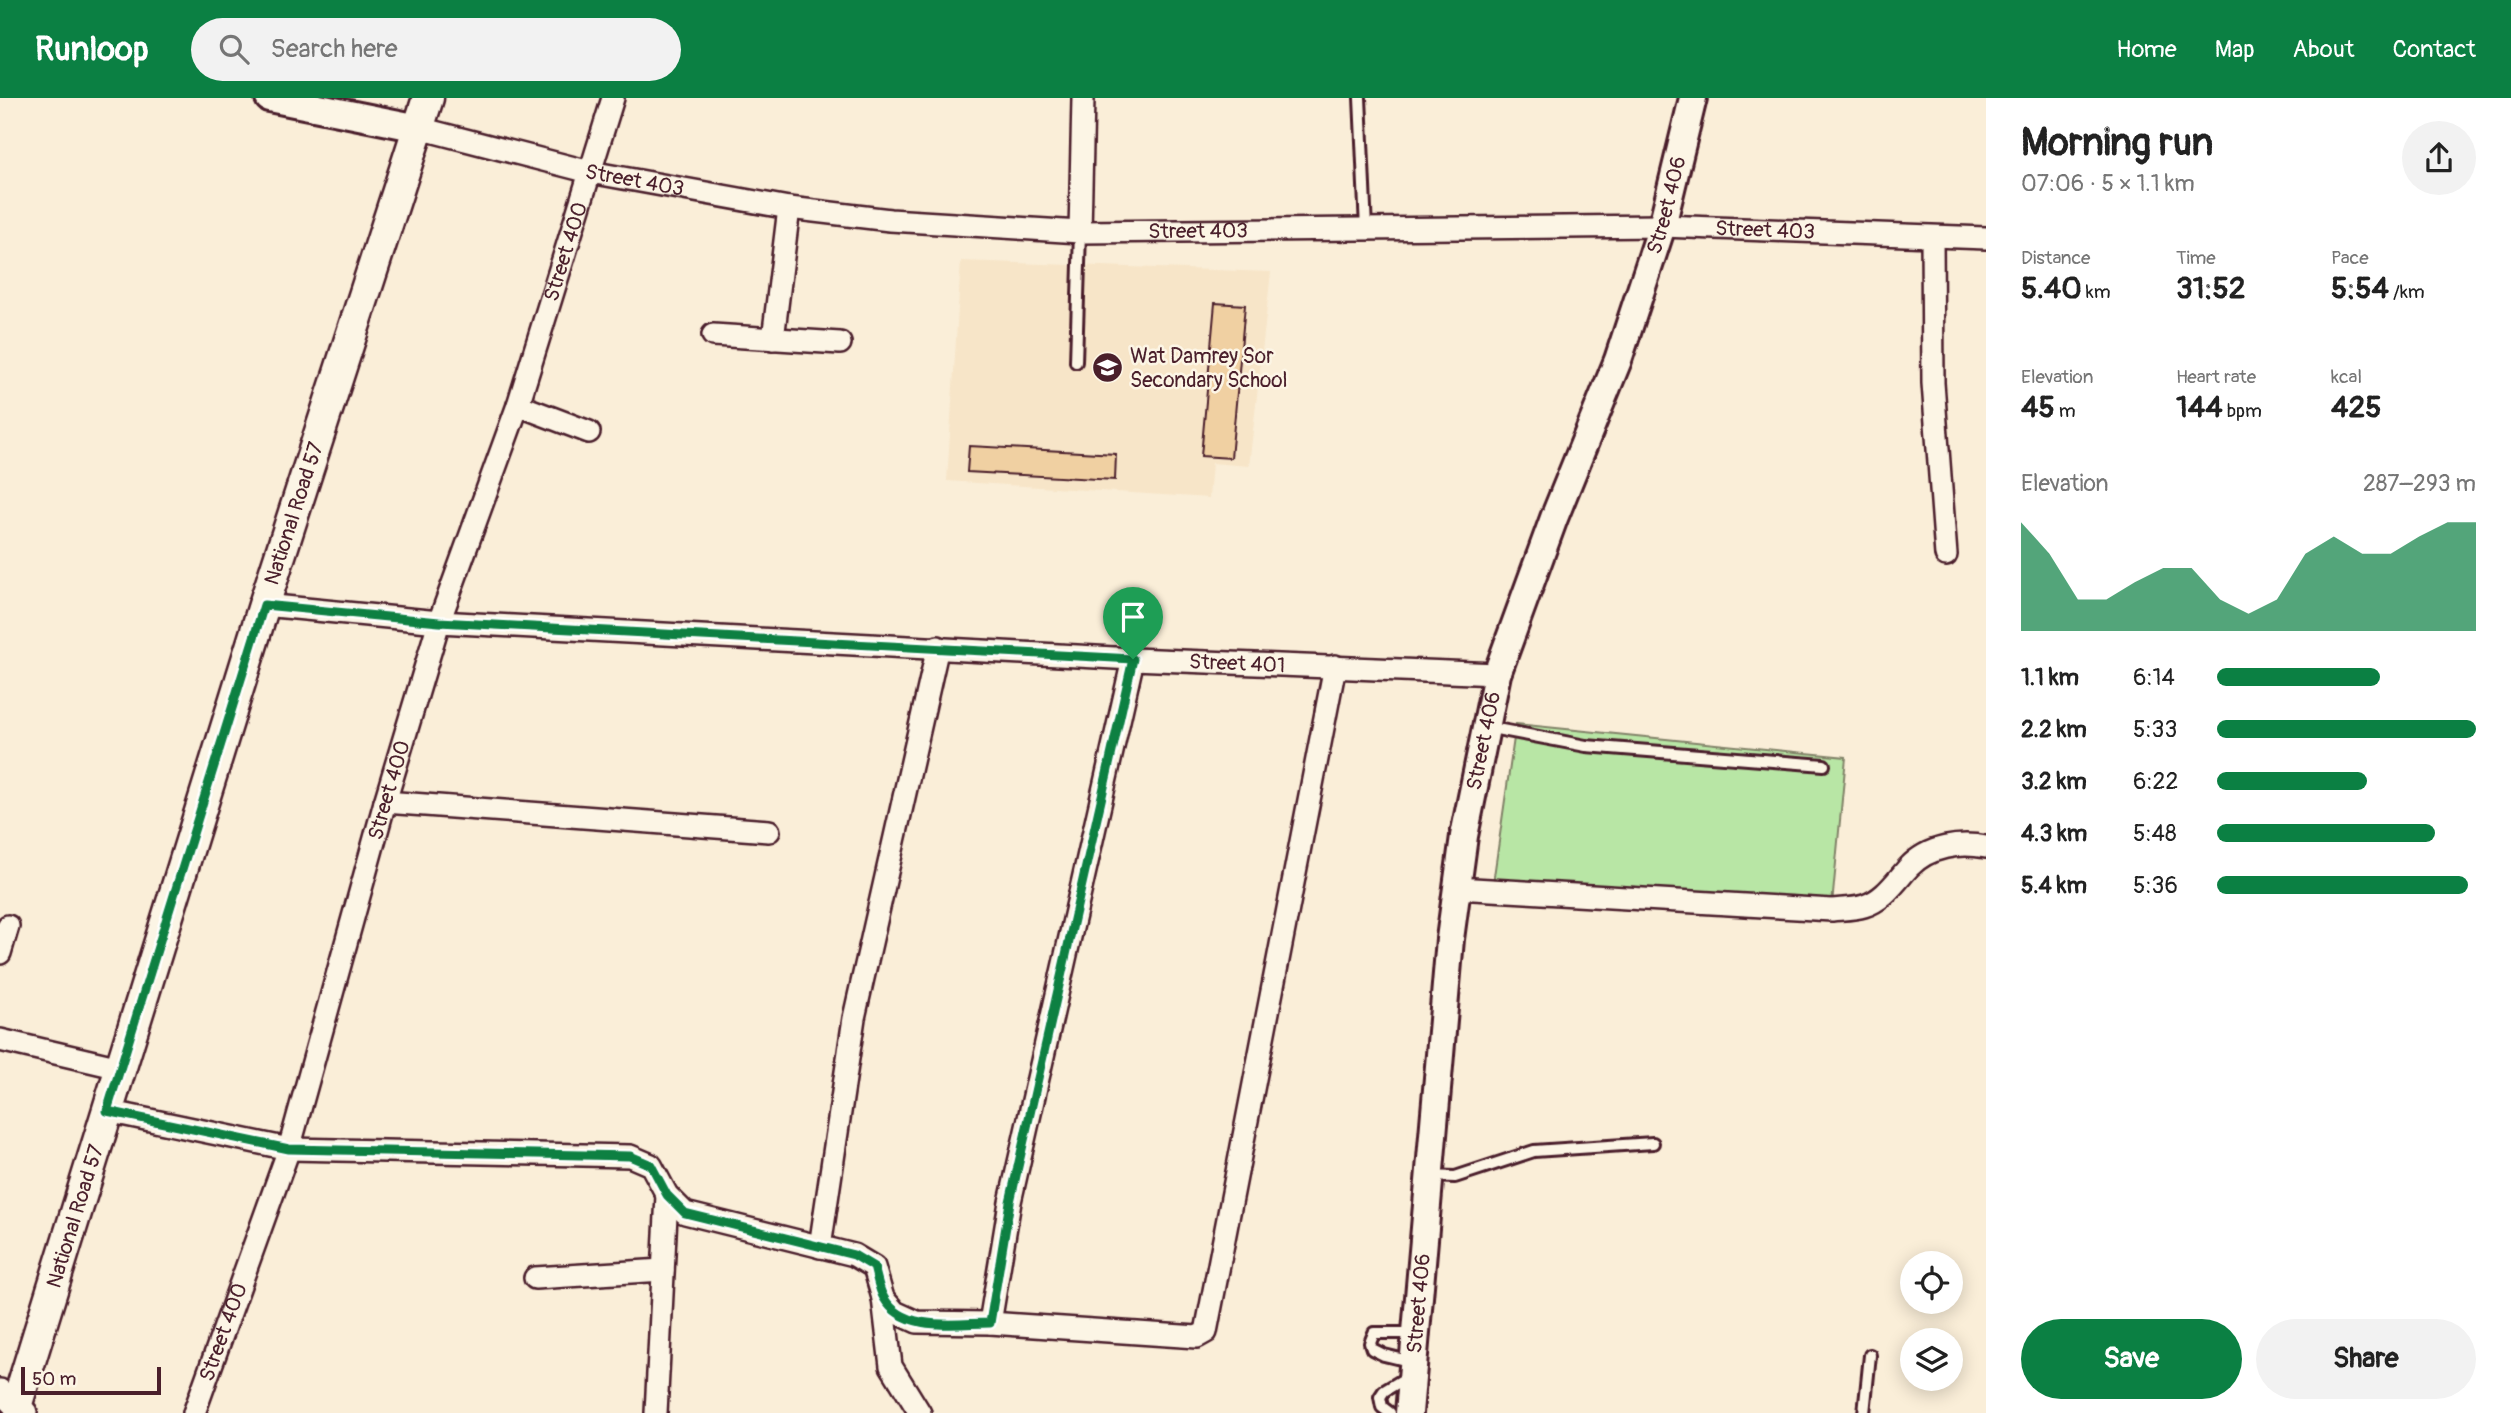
<!DOCTYPE html>
<html lang="en">
<head>
<meta charset="utf-8">
<style>
	:root { --surface:#fff; --page:#f2f2f2; --text:#222; --muted:#767676; --accent:#0b8043 }
	body { margin:0; font-family:Pangolin,sans-serif; background:var(--page); color:var(--text); height:100vh; display:flex; flex-direction:column; font-size:26px; white-space:nowrap }
	* { box-sizing:border-box; margin:0 }
	p { font-size:23px; color:var(--muted) }
	.icon { flex:none; width:38px; height:38px; fill:none; stroke:currentColor; stroke-width:2; stroke-linecap:round; stroke-linejoin:round }
	.map { position:relative; flex:1; overflow:hidden }
	.drawer { display:flex; flex-direction:column; background:var(--surface); width:525px }
	.drawer>* { flex:none }
	.tools { position:absolute; left:1900px; top:1153px; display:grid; gap:14px }
	.tools a { display:grid; place-items:center; width:63px; height:63px; border-radius:50%; background:var(--surface); box-shadow:0 4px 18px #0003; font-size:35px }
	.scale { position:absolute; left:21px; bottom:18px; width:140px; box-sizing:border-box; padding-left:7px; border:4px solid #4a1f2b; border-top:0; font-size:19px; line-height:24px; white-space:nowrap; color:#4a1f2b; -webkit-text-stroke:5px #fcf5e5; paint-order:stroke }
	.pin { position:absolute; display:grid; place-items:center; width:60px; height:60px; color:#fff; margin:-72px -30px; border-radius:50% 50% 50% 0; rotate:-45deg; box-shadow:0 0 7px #0007 }
	.pin .icon { rotate:45deg }
	.round { display:grid; place-items:center; flex:none; width:74px; height:74px; border-radius:37px; background:var(--page) }
	.head { display:flex; align-items:center; justify-content:space-between; height:119px; padding:0 35px }
	h1 { font-size:38px; font-weight:800; line-height:52px }
	.figures { display:grid; grid-template-columns:repeat(3,1fr); gap:10px; height:119px; padding:7px 35px }
	.figures div { display:grid; align-content:center }
	.figures b { font-size:30px; font-weight:800 }
	.figures small { font-size:19px; font-weight:400 }
	.figures p { font-size:19px }
	.chart { height:196px; padding:14px 35px }
	.chart p { display:flex; justify-content:space-between }
	.chart svg { width:100%; height:126px; margin-top:7px; fill:var(--accent); opacity:.7 }
	.cta { display:flex; gap:14px; margin-top:auto; padding:14px 35px }
	.cta a { flex:1; height:80px; border-radius:42px; background:var(--accent); color:#fff; font-size:28px; font-weight:800; line-height:80px; text-align:center }
	.cta a+a { background:var(--page); color:var(--text) }
	ul { padding:0 35px; list-style:none; font-size:23px }
	li { display:grid; grid-template-columns:112px 84px 1fr; align-items:center; height:52px }
	li i { height:18px; border-radius:9px; background:var(--accent) }
	header { display:flex; align-items:center; gap:42px; box-sizing:border-box; height:98px; padding:0 35px; background:var(--accent); color:#fff }
	header strong { font-size:33px }
	nav { display:flex; gap:38px; margin-inline-start:auto; font-size:24px }
	.search { width:490px; height:63px; background:var(--page); display:flex; align-items:center; gap:18px; box-sizing:border-box; padding:0 24px; border-radius:38px; color:var(--muted); font-size:26px }
	main { display:flex; flex:1; min-height:0 }
	.map>svg:first-child { display:block }
</style>
</head>
<body>
<header>
<strong>Runloop</strong>
<div class="search"><svg class="icon" aria-label="search" viewBox="0 0 24 24"><circle cx="10" cy="10" r="6"/><path d="M15 15l6 6"/></svg>Search here</div>
<nav><a>Home</a><a>Map</a><a>About</a><a>Contact</a></nav>
</header>
<main>
<div class="map">
<svg width="1986" height="1315" viewBox="0 0 1986 1315">
	<rect width="100%" height="100%" fill="#faeed8"/>
	<filter id="ink" filterUnits="userSpaceOnUse"><feTurbulence type="fractalNoise" baseFrequency=".0143" numOctaves="2"/><feDisplacementMap in="SourceGraphic" scale="14" xChannelSelector="R" yChannelSelector="G"/><feConvolveMatrix kernelMatrix="1 2 1 2 8 2 1 2 1" color-interpolation-filters="sRGB"/></filter>
	<g filter="url(#ink)">
		<path fill="#f7e5c8" d="M961 163 1271 174 1249 368 1212 365 1209 400 947 383Z"/>
		<path fill="#b8e6a5" stroke="#818268" stroke-width="2" d="M1516 626 1846 659 1832 807 1493 785Z"/>
		<g fill="#f0d0a2" stroke="#4a1f2b" stroke-width="2">
			<path d="M1215 205 1245 207 1231 360 1201 358Z"/>
			<path d="M969 348 1116 356 1115 382 967 374Z"/>
		</g>
		<g fill="none" stroke-linecap="round" stroke-linejoin="round">
			<defs>
				<g id="service">
					<path d="M1360 0 1366 131"/>
					<path d="M1076 264 1080 134"/>
					<path d="M1486 629 1586 648 1824 667"/>
					<path d="M1429 1078 1455 1079 1534 1053 1653 1045"/>
					<path d="M1413 1264 1384 1257 1372 1251 1370 1245 1374 1235H1415"/>
					<path d="M1390 1315 1382 1309 1380 1299 1384 1293 1409 1278"/>
					<path d="M1864 1315 1870 1257"/>
				</g>
				<g id="minor">
					<path id="s1" d="M419 30 590 74 789 110 890 122 1080 134 1662 128 1986 140"/>
					<path d="M1080 134 1083 0"/>
					<path d="M1932 139 1933 285 1946 457"/>
					<path d="M713 237 840 245"/>
					<path d="M773 241 789 110"/>
					<path d="M518 307 589 334"/>
					<path id="s2" d="M264 507 439 524 1133 561 1497 576"/>
					<path d="M385 704 769 733"/>
					<path d="M1456 790 1832 812C1842 811 1854 811 1864 808 1884 802 1896 783 1909 769 1929 748 1960 744 1986 749"/>
					<path d="M0 855 8 828"/>
					<path d="M0 942 120 970"/>
					<path d="M107 1013 289 1051 630 1058 651 1067 667 1097 685 1115 854 1157 874 1169 883 1200 895 1214 917 1224 990 1225 1197 1239 1206 1234 1335 568"/>
					<path d="M820 1149 854 920 938 549"/>
					<path d="M535 1180 663 1172"/>
					<path d="M883 1200 891 1268 920 1315"/>
					<path d="M990 1225 1010 1104 1133 561"/>
					<path d="M0 1292 26 1314"/>
					<path id="s3" d="M194 1315 289 1051 385 704 439 524 518 307 613 0"/>
					<path d="M656 1315 667 1097"/>
				</g>
				<g id="tertiary">
					<path d="M269 0 419 30"/>
					<path id="s4" d="M1409 1315 1450 841 1464 738 1497 576 1554 420 1618 262 1662 128 1693 0"/>
				</g>
				<g id="secondary">
					<path id="s5" d="M14 1315 264 507 428 0"/>
				</g>
			</defs>
			<use href="#service" stroke="#4a1f2b" stroke-width="16"/>
			<use href="#minor" stroke="#4a1f2b" stroke-width="26"/>
			<use href="#tertiary" stroke="#4a1f2b" stroke-width="32"/>
			<use href="#secondary" stroke="#4a1f2b" stroke-width="35"/>
			<use href="#service" stroke="#fcf5e5" stroke-width="10"/>
			<use href="#minor" stroke="#fcf5e5" stroke-width="21"/>
			<use href="#tertiary" stroke="#fcf5e5" stroke-width="26"/>
			<use href="#secondary" stroke="#fcf5e5" stroke-width="30"/>
			<path stroke="#4a1f2b" stroke-width="5" d="M0 1312 3 1315"/>
		</g>
	</g>
	<g fill="none" stroke-linecap="round" stroke-linejoin="round" filter="url(#ink)">
		<defs>
			<path id="route" d="M264 507 439 524 1133 561 1010 1104 990 1225C957 1225 904 1235 884 1200 879 1192 877 1179 874 1169L854 1157 685 1115 667 1097 651 1067 630 1058 289 1051 107 1013Z"/>
		</defs>
		<use href="#route" stroke="#fff" stroke-width="14"/>
		<use href="#route" stroke="#0b8043" stroke-width="9"/>
	</g>
	<defs>
		<symbol id="school-disc" viewBox="-11 -11 22 22"><circle r="9.5" fill="#4a1f2b" stroke="#fcf5e5"/><path d="M0-5L7-2L0 1L-7-2ZM-4 1L0 2.5L4 1V4Q0 6-4 4Z" fill="#fff"/></symbol>
	</defs>
	<g fill-rule="evenodd">
		<use href="#school-disc" x="1090" y="252" width="35" height="35"/>
	</g>
	<g text-anchor="middle" dominant-baseline="central" stroke-width="5" stroke-linejoin="round" paint-order="stroke">
		<g font-size="21" fill="#4a1f2b" stroke="#fcf5e5">
			<text stroke="none"><textPath href="#s1" startOffset="222">Street 403</textPath></text>
			<text stroke="none"><textPath href="#s4" startOffset="1244">Street 406</textPath></text>
			<text stroke="none"><textPath href="#s1" startOffset="1356">Street 403</textPath></text>
			<text stroke="none"><textPath href="#s1" startOffset="789">Street 403</textPath></text>
			<text stroke="none"><textPath href="#s3" startOffset="1220">Street 400</textPath></text>
			<text stroke="none"><textPath href="#s5" startOffset="942">National Road 57</textPath></text>
			<text stroke="none"><textPath href="#s2" startOffset="975">Street 401</textPath></text>
			<text stroke="none"><textPath href="#s4" startOffset="677">Street 406</textPath></text>
			<text stroke="none"><textPath href="#s3" startOffset="653">Street 400</textPath></text>
			<text stroke="none"><textPath href="#s5" startOffset="206">National Road 57</textPath></text>
			<text stroke="none"><textPath href="#s4" startOffset="110">Street 406</textPath></text>
			<text stroke="none"><textPath href="#s3" startOffset="86">Street 400</textPath></text>
		</g>
		<g font-size="21" fill="#4a1f2b" stroke="#fcf5e5" text-anchor="start">
			<text x="1130" y="258">Wat Damrey Sor<tspan x="1130" dy="24">Secondary School</tspan></text>
		</g>
	</g>
</svg>
<div class="tools">
<a><svg class="icon" aria-label="locate" viewBox="0 0 24 24"><circle cx="12" cy="12" r="6"/><path d="M12 2v4M12 18v4M2 12h4M18 12h4"/></svg></a>
<a><svg class="icon" aria-label="layers" viewBox="0 0 24 24"><path d="M12 4l9 5-9 5-9-5zM3 14l9 5 9-5"/></svg></a>
</div>
<div class="scale">50 m</div>
<div class="pin" style="left:1133px;top:561px;background:#1e9e55"><svg class="icon" aria-label="arrive" viewBox="0 0 24 24"><path d="M6 21V4h12l-3 4 3 4H6"/></svg></div>
</div>
<section class="drawer">
<div class="head"><div><h1>Morning run</h1><p>07:06 · 5 × 1.1 km</p></div><a class="round"><svg class="icon" aria-label="share" viewBox="0 0 24 24"><path d="M12 15V3M7 8l5-5 5 5M5 13v7h14v-7"/></svg></a></div>
<div class="figures">
<div><p>Distance</p><b>5.40<small> km</small></b></div>
<div><p>Time</p><b>31:52</b></div>
<div><p>Pace</p><b>5:54<small> /km</small></b></div>
</div>
<div class="figures">
<div><p>Elevation</p><b>45<small> m</small></b></div>
<div><p>Heart rate</p><b>144<small> bpm</small></b></div>
<div><p>kcal</p><b>425</b></div>
</div>
<div class="chart"><p><span>Elevation</span>287–293 m</p>
<svg viewBox="0 0 160 44" preserveAspectRatio="none"><path d="M0 44V6L10 17L20 33L30 33L40 27L50 22L60 22L70 33L80 38L90 33L100 17L110 11L120 17L130 17L140 11L150 6L160 6V44z"/></svg>
</div>
<ul>
<li><b>1.1 km</b>6:14<i style="width:63%"></i></li>
<li><b>2.2 km</b>5:33<i style="width:100%"></i></li>
<li><b>3.2 km</b>6:22<i style="width:58%"></i></li>
<li><b>4.3 km</b>5:48<i style="width:84%"></i></li>
<li><b>5.4 km</b>5:36<i style="width:97%"></i></li>
</ul>
<div class="cta"><a>Save</a><a>Share</a></div>
</section>
</main>
</body>
</html>
